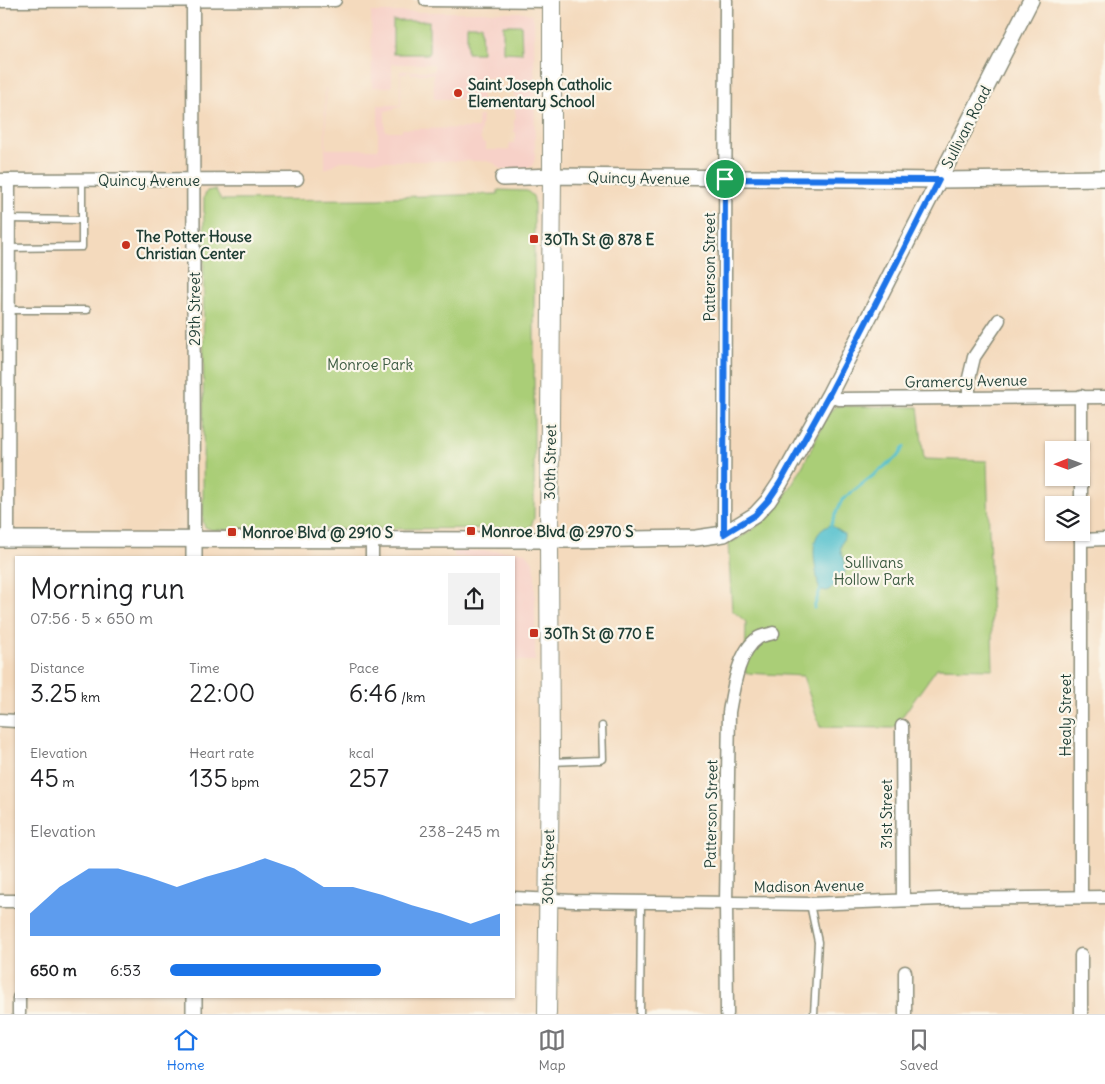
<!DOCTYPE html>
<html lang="en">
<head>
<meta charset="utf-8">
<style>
	:root { --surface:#fff; --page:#f2f2f2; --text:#202124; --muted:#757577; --line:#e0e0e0; --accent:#1a73e8 }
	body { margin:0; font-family:Delius,sans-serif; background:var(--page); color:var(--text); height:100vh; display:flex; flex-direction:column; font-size:19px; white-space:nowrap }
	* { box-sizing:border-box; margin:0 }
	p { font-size:16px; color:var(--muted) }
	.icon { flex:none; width:28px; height:28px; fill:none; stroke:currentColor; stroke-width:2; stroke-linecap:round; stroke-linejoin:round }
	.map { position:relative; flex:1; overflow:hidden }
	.details { position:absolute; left:15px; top:556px; width:500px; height:442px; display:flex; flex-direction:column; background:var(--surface); border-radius:0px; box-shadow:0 1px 4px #0004 }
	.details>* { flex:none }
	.needle { width:32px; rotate:269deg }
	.controls { position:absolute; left:1045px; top:441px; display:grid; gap:10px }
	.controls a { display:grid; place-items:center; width:45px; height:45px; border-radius:0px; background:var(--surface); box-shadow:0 1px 4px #0004; font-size:25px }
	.pin { position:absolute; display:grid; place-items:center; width:42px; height:42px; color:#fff; margin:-21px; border:2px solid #fff; border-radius:50%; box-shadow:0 1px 5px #0007 }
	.round { display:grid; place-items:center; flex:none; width:52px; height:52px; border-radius:0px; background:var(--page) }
	.summary { display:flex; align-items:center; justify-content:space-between; height:85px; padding:0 15px }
	h1 { font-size:28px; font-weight:600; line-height:38px }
	.stats { display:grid; grid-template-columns:repeat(3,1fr); gap:8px; height:85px; padding:5px 15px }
	.stats div { display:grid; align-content:center }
	.stats b { font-size:25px; font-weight:600 }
	.stats small { font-size:14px; font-weight:400 }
	.stats p { font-size:14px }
	.chart { height:140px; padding:10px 15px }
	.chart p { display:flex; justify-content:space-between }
	.chart svg { width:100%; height:90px; margin-top:5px; fill:var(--accent); opacity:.7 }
	ul { padding:0 15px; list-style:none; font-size:16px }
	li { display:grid; grid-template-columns:80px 60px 1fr; align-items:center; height:38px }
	li i { height:12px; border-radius:6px; background:var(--accent) }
	.tab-bar { display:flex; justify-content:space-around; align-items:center; height:70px; border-top:1px solid var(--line); background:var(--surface); font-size:14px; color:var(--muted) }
	.tab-bar a { display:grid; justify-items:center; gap:2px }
	.tab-bar .on { color:var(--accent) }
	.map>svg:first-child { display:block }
</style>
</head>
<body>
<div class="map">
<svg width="1105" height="1014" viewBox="0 0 1105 1014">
	<rect width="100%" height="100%" fill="#fbf7ec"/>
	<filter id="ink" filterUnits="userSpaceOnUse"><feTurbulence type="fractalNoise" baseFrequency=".02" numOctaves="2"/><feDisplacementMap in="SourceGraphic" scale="10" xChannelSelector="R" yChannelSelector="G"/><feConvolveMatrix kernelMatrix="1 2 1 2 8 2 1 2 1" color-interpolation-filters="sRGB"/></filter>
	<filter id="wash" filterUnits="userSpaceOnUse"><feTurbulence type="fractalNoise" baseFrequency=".0096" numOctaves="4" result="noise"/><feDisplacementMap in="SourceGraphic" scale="20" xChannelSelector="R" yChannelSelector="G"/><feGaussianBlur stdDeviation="1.12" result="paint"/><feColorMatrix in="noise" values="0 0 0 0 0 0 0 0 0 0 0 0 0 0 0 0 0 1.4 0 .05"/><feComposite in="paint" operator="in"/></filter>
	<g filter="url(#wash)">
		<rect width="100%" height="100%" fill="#f4dabd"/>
		<g fill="#f7d1c8" fill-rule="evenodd">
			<path d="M371 12H524L532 15 534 20 535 159 532 166 526 169H500L494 163 486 161H341L325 169V88L372 87ZM392 64H434V71H400V105H378V149H326V88L392 87ZM407 72H411V74H433L434 99H477L478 111H482V89H480V82H482V78L514 79V81L517 82V89L514 90V96H517V104H514L516 118 514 119V132H516V139L514 140V143H510L509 150H486V143H482V140L480 139 482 116H478V128L402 129V131H385V111L394 110V107H401V74H406Z"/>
			<path d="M454 551H520L525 552 532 560 535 569V661H514V558L454 557Z"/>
		</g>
		<g fill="#aace77" stroke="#648656">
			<rect x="393" y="21" width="36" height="33"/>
			<path d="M467 25H481L482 53H467Z"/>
			<path d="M503 25H521L522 53 503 52Z"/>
			<path d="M211 190H216L221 200 381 199 387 197 498 194V190L527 191 533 196 534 200V518L531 526 527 528 212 530 205 527 203 522 204 197 207 191Z"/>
			<path d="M836 406 918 407 924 459 987 461 993 669 937 668 894 728 820 727 803 676 745 673 746 622 732 610 728 543C784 522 804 461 829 412Z"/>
		</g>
		<path fill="#53c0cd" stroke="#397e80" d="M831 525 844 534C845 540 839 545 841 552 842 556 845 559 845 563 847 578 838 584 827 591L820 590 818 585C816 564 805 533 831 525Z"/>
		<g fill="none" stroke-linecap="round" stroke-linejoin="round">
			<g stroke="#53c0cd" stroke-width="3">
				<path d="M831 525 842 500 898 456 904 447"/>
				<path d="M814 608 820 590"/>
			</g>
		</g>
	</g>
	<g filter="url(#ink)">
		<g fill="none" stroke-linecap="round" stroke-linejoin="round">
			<defs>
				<g id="service">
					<path d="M9 219 82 220"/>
					<path d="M9 248 82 247V180"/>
					<path d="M9 310H87"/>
					<path d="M551 762 600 760 603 759 602 726"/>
					<path d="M810 904 818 942 814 1014"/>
					<path d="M640 1014 641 901"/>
				</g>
				<g id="minor">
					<path d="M193 0 194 539"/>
					<path d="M426 0 552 1"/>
					<path d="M0 1 335 0"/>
					<path d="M0 180 297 179"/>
					<path d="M829 395 839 399 1105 397"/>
					<path d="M1081 396V450"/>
					<path d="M969 397V378L974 357 999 320"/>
					<path d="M1081 478V505"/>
					<path d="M1081 532V897"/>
					<path d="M724 534 726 0"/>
					<path d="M8 539 9 180"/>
					<path d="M372 540V558"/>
					<path d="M1081 540 1105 539"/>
					<path d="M0 720 16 721"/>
					<path d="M902 726 903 900"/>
					<path d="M514 898 573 901 810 904 941 899 1105 897"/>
					<path d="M0 901H16"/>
					<path d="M1081 955V1014"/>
					<path d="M19 998V1014"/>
					<path d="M727 1014 726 903 729 712C733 690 738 651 758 638 762 635 768 635 773 633"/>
					<path d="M905 1014V972"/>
				</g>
				<g id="tertiary">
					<path d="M503 178 552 176 939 180 1105 178"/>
					<path d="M0 539 568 540 696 538 724 534 755 515 768 501 780 483 829 395 1031 0"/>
					<path d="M194 539V558"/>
					<path d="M194 1014V998"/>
				</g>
				<path id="secondary" d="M547 1014 550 763 549 540 552 176V0"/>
			</defs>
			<use href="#service" stroke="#8a8c78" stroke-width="9"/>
			<use href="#minor" stroke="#8a8c78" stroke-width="15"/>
			<use href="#tertiary" stroke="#8a8c78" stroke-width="18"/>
			<use href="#secondary" stroke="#8a8c78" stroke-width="20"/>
			<use href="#service" stroke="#fff" stroke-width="6"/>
			<use href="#minor" stroke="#fff" stroke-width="12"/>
			<use href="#tertiary" stroke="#fff" stroke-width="15"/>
			<use href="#secondary" stroke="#fff" stroke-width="18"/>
		</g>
	</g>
	<g fill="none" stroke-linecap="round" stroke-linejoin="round" filter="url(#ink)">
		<defs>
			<path id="route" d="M725 179 939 180 829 395 780 483 768 501 755 515 724 534Z"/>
		</defs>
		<use href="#route" stroke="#fff" stroke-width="10"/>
		<use href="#route" stroke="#1a73e8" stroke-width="6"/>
	</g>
	<g fill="#c8321e" stroke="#fbf7ec" stroke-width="2">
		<circle cx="458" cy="93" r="5"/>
		<rect x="529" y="234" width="10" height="10" rx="2.5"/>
		<circle cx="126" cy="245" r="5"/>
		<rect x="466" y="526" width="10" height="10" rx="2.5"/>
		<rect x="227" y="527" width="10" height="10" rx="2.5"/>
		<rect x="529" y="628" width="10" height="10" rx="2.5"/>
	</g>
	<g text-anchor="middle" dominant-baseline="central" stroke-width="4.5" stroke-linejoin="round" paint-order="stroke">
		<g font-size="15" font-weight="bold" fill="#1f3d34" stroke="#fbf7ec" text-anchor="start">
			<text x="468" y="84">Saint Joseph Catholic<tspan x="468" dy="17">Elementary School</tspan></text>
			<text x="136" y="236">The Potter House<tspan x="136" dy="17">Christian Center</tspan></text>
			<text x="544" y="239">30Th St @ 878 E</text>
			<text x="481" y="531">Monroe Blvd @ 2970 S</text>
			<text x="242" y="532">Monroe Blvd @ 2910 S</text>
			<text x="544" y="633">30Th St @ 770 E</text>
		</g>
		<g font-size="15" fill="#1f3d34" stroke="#fbf7ec">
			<text transform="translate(966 127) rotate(-63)">Sullivan Road</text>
			<text transform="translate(639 178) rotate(1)">Quincy Avenue</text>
			<text x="149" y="180">Quincy Avenue</text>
			<text transform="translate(709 267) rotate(-90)">Patterson Street</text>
			<text transform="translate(194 309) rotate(-90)">29th Street</text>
			<text transform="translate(966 381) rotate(-1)">Gramercy Avenue</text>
			<text transform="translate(550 462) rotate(-89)">30th Street</text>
			<text transform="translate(1065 715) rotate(-90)">Healy Street</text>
			<text transform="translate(711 814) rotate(-89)">Patterson Street</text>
			<text transform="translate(886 814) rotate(-90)">31st Street</text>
			<text transform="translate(548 867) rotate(-89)">30th Street</text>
			<text transform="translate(809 886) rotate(-1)">Madison Avenue</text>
		</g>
		<g font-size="15" fill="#3b5a41" stroke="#fbf7ec">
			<text x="370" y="364">Monroe Park</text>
			<text x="874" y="562">Sullivans<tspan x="874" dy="17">Hollow Park</tspan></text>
		</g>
	</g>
</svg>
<div class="controls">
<a><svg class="needle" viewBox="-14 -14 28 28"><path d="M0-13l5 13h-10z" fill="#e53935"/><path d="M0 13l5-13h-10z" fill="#757577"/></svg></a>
<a><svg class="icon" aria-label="layers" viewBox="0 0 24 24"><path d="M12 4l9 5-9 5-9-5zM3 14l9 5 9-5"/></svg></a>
</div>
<div class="pin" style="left:725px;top:179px;background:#1e9e55"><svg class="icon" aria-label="arrive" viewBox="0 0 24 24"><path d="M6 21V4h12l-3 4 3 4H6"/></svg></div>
<section class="details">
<div class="summary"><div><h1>Morning run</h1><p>07:56 · 5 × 650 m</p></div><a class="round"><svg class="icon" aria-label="share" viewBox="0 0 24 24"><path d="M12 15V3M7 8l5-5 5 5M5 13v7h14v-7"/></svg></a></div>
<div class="stats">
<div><p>Distance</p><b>3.25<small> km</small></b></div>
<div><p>Time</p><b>22:00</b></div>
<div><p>Pace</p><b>6:46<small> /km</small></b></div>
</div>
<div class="stats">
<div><p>Elevation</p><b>45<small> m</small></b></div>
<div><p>Heart rate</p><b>135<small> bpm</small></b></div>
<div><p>kcal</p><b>257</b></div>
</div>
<div class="chart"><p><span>Elevation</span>238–245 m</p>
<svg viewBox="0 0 160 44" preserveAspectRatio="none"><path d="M0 44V33L10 20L20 11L30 11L40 15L50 20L60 15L70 11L80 6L90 11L100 20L110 20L120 24L130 29L140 33L150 38L160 33V44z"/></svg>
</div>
<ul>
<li><b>650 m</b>6:53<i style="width:64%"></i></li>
</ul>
</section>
</div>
<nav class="tab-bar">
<a class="on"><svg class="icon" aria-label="home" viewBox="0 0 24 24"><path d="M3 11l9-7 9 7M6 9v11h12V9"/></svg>Home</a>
<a><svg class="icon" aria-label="map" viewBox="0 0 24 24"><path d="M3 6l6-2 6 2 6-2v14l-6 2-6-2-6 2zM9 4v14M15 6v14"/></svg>Map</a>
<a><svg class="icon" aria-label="saved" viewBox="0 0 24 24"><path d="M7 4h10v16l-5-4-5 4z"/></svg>Saved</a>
</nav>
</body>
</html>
